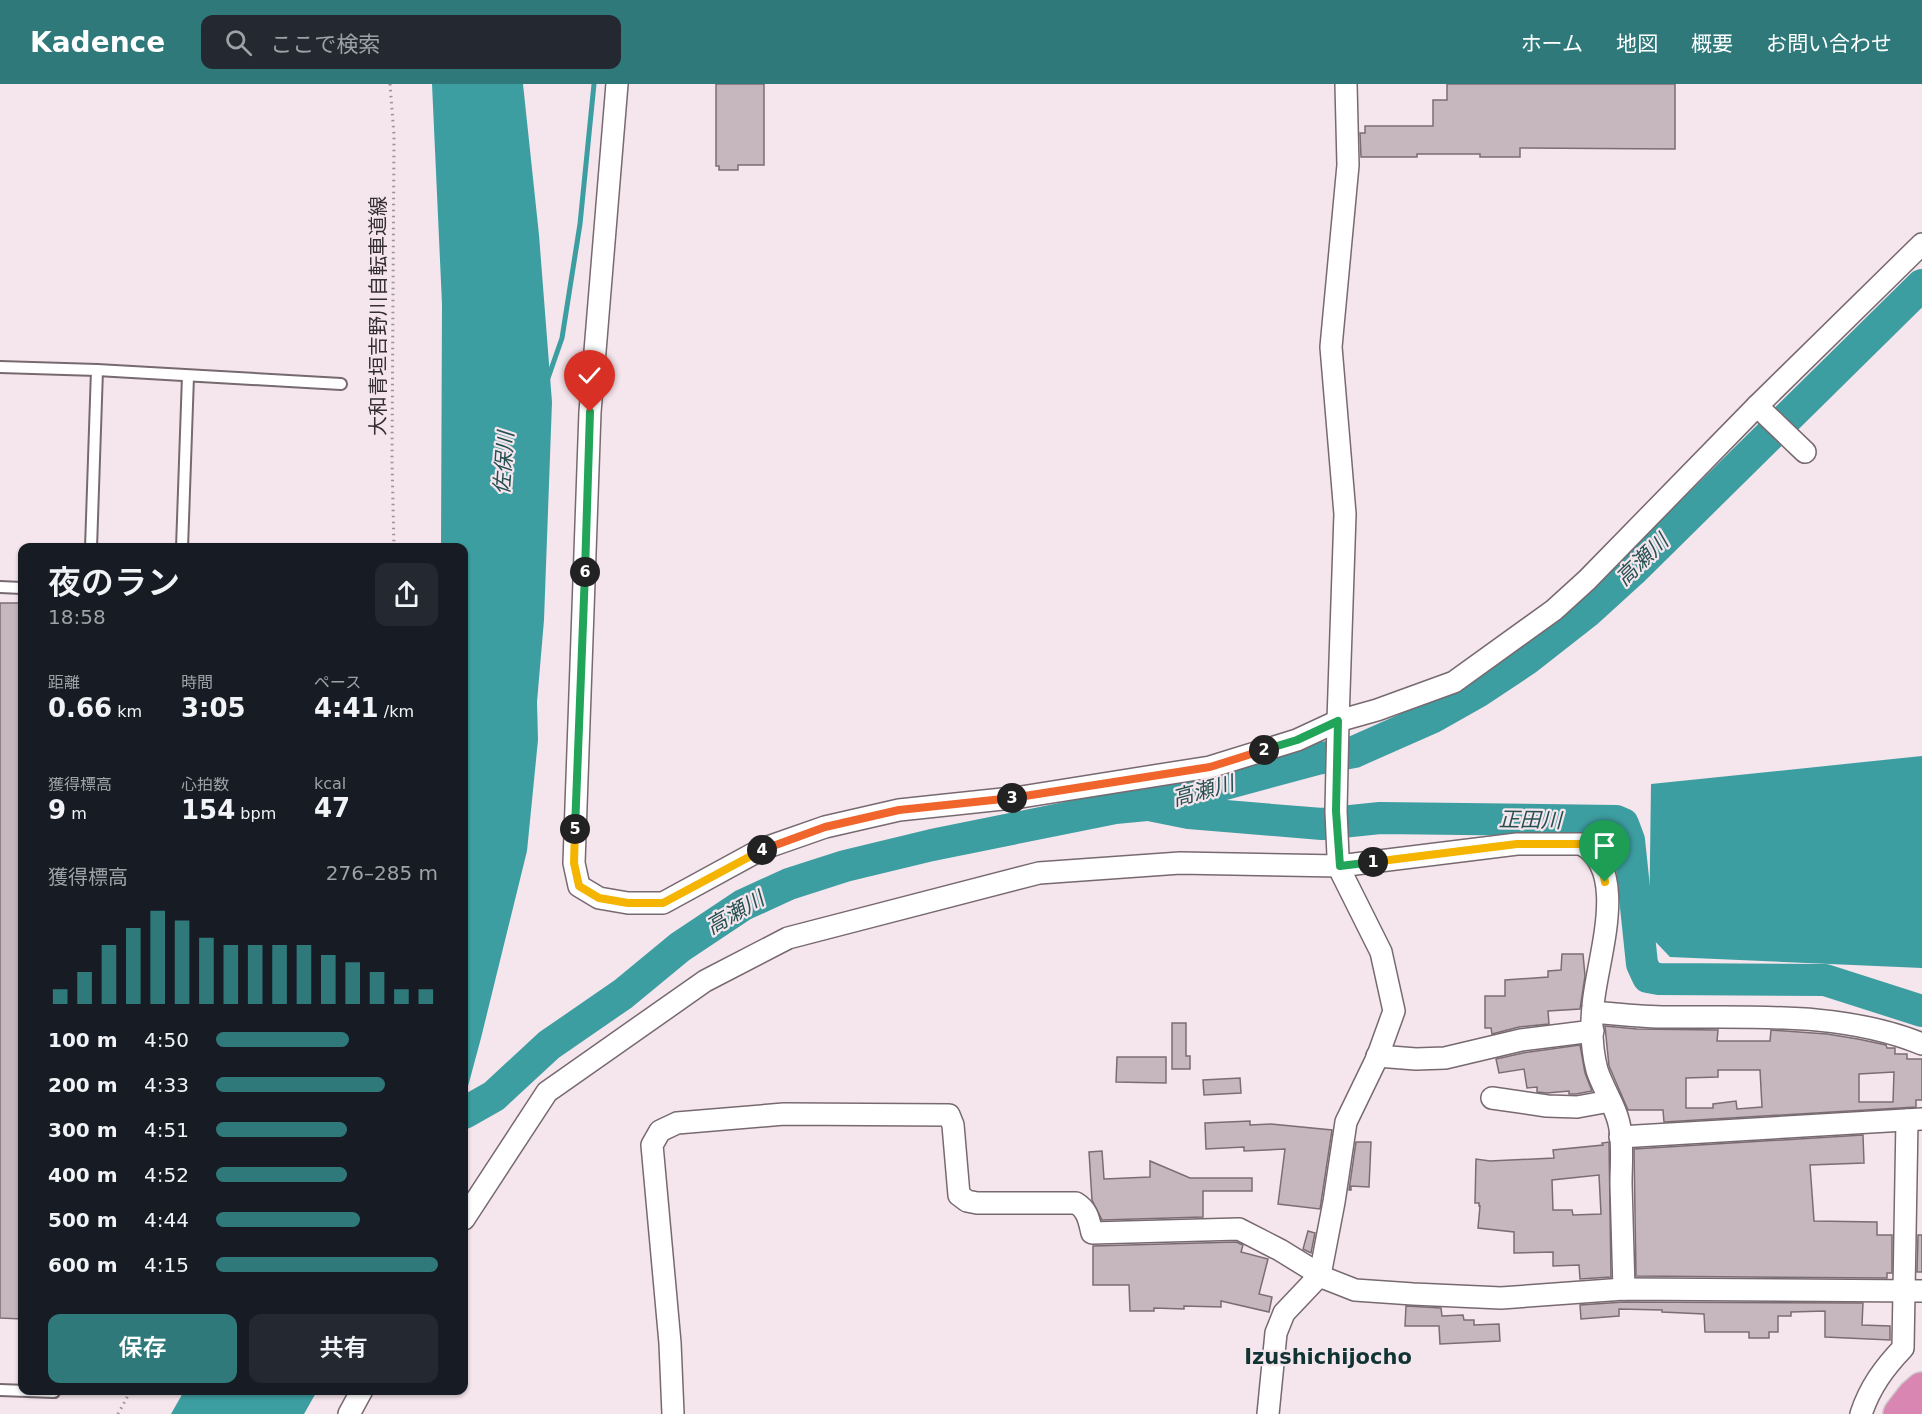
<!DOCTYPE html>
<html lang="ja">
<head>
<meta charset="utf-8">
<style>
	:root { --surface:#171b24; --page:#242831; --text:#f1f3f6; --muted:#9ea1a6; --accent:#2f797b }
	body { margin:0; font-family:"DejaVu Sans","Noto Sans JP",sans-serif; background:var(--page); color:var(--text); height:100vh; display:flex; flex-direction:column; font-size:22px; white-space:nowrap }
	* { box-sizing:border-box; margin:0 }
	p { font-size:20px; color:var(--muted) }
	.icon { flex:none; width:33px; height:33px; fill:none; stroke:currentColor; stroke-width:2; stroke-linecap:round; stroke-linejoin:round }
	.map { position:relative; flex:1; overflow:hidden }
	.drawer { position:absolute; left:18px; top:459px; width:450px; height:852px; display:flex; flex-direction:column; background:var(--surface); border-radius:12px; box-shadow:0 2px 4px #0004 }
	.drawer>* { flex:none }
	.pin { position:absolute; display:grid; place-items:center; width:51px; height:51px; color:#fff; margin:-62px -26px; border-radius:50% 50% 50% 0; rotate:-45deg; box-shadow:0 0 6px #0007 }
	.pin .icon { rotate:45deg }
	.km { position:absolute; width:30px; height:30px; margin:-15px; border-radius:50%; background:#222; color:#fff; font-size:16px; line-height:30px; text-align:center }
	.round { display:grid; place-items:center; flex:none; width:63px; height:63px; border-radius:12px; background:var(--page) }
	.headline { display:flex; align-items:center; justify-content:space-between; height:102px; padding:0 30px }
	h1 { font-size:33px; font-weight:600; line-height:45px }
	.metrics { display:grid; grid-template-columns:repeat(3,1fr); gap:9px; height:102px; padding:6px 30px }
	.metrics div { display:grid; align-content:center }
	.metrics b { font-size:26px; font-weight:600 }
	.metrics small { font-size:16px; font-weight:400 }
	.metrics p { font-size:16px }
	.chart { height:168px; padding:12px 30px }
	.chart p { display:flex; justify-content:space-between }
	.chart svg { width:100%; height:108px; margin-top:6px; stroke:var(--accent); stroke-width:6 }
	.button { display:flex; gap:12px; margin-top:auto; padding:12px 30px }
	.button a { flex:1; height:69px; border-radius:12px; background:var(--accent); color:#fff; font-size:24px; font-weight:600; line-height:69px; text-align:center }
	.button a+a { background:var(--page); color:var(--text) }
	ul { padding:0 30px; list-style:none; font-size:20px }
	li { display:grid; grid-template-columns:96px 72px 1fr; align-items:center; height:45px }
	li i { height:15px; border-radius:8px; background:var(--accent) }
	header { display:flex; align-items:center; gap:36px; box-sizing:border-box; height:84px; padding:0 30px; background:var(--accent); color:#fff }
	header strong { font-size:28px }
	nav { display:flex; gap:33px; margin-inline-start:auto; font-size:21px }
	.search { width:420px; height:54px; background:var(--page); display:flex; align-items:center; gap:15px; box-sizing:border-box; padding:0 21px; border-radius:12px; color:var(--muted); font-size:22px }
	.map>svg:first-child { display:block }
</style>
</head>
<body>
<header>
<strong>Kadence</strong>
<div class="search"><svg class="icon" aria-label="search" viewBox="0 0 24 24"><circle cx="10" cy="10" r="6"/><path d="M15 15l6 6"/></svg>ここで検索</div>
<nav><a>ホーム</a><a>地図</a><a>概要</a><a>お問い合わせ</a></nav>
</header>
<div class="map">
<svg width="1922" height="1330" viewBox="0 0 1922 1330">
	<rect width="100%" height="100%" fill="#f5e5ec"/>
	<g fill="#3d9ea1">
		<path d="M432 0H523L539 151 552 318 544 536 537 618 538 656 527 767 481 954 464 1017V464L441 463 442 220Z"/>
		<path d="M1922 672V884L1670 873 1649 851 1651 700Z"/>
		<path d="M184 1307V1306L317 1307 304 1330H171Z"/>
	</g>
	<g fill="none" stroke-linecap="round" stroke-linejoin="round">
		<path stroke="#3d9ea1" stroke-width="5" d="M547 297 562 254 580 140 594 0"/>
		<g stroke="#3d9ea1" stroke-width="32">
			<path d="M1154 722 1189 729 1322 740 1380 734 1616 737 1623 740 1629 756 1642 880 1648 893 1659 895 1825 896 1922 927"/>
			<path d="M464 1029 494 1012 549 961 623 910 680 863 743 821 789 800 845 782 932 761 1115 724 1147 721 1317 675 1354 668 1433 633 1479 607 1527 575 1587 528 1632 487 1922 201"/>
		</g>
	</g>
	<g fill="#c6b7be" stroke="#7b6d74" stroke-width="1.5" fill-rule="evenodd">
		<path d="M716 0H764V81H738V86H719V82H716Z"/>
		<path d="M1447 0H1675V65L1520 64V73H1480V70H1417V73H1361L1360 49H1365V42H1433V16H1447Z"/>
		<path d="M0 519H22V1235L0 1234Z"/>
		<path d="M1562 870H1583L1585 892 1580 925 1548 927 1549 940 1519 943 1492 950 1491 944H1485V912H1505V896L1548 893V887L1561 886Z"/>
		<path d="M1172 939H1186V972H1190V985H1172Z"/>
		<path d="M1605 942 1637 945 1718 946 1717 957H1770L1771 946 1827 950 1858 955 1886 961 1887 964H1895V970H1907V975H1922V1016H1916V1023L1664 1038 1663 1026H1628L1609 982ZM1718 986H1760L1762 1023 1737 1025 1736 1017 1713 1020V1024H1686V994L1718 993ZM1894 988 1893 1018H1859V990Z"/>
		<path d="M1580 961 1585 989 1592 1007 1576 1010H1569V1007L1547 1009 1537 1008V1003L1527 1004 1524 985 1499 989 1496 975 1523 969Z"/>
		<path d="M1117 973H1166V999L1116 998Z"/>
		<path d="M1240 994 1241 1009 1204 1011 1203 996Z"/>
		<path d="M1250 1037V1041L1271 1040 1332 1046 1320 1125 1278 1120 1285 1065 1244 1067V1063L1206 1065 1205 1039Z"/>
		<path d="M1863 1051 1864 1079 1810 1081 1814 1137 1877 1138V1151H1892V1189H1887V1194L1636 1192 1634 1065Z"/>
		<path d="M1356 1058H1371L1369 1103 1351 1102V1106H1349Z"/>
		<path d="M1609 1058 1611 1193 1580 1195 1579 1181 1553 1182V1168L1514 1169V1148L1478 1144 1480 1122H1479V1119H1475L1476 1075 1490 1077 1554 1074 1553 1066 1603 1061 1602 1059ZM1599 1091 1601 1130 1573 1131 1572 1126H1553L1552 1096Z"/>
		<path d="M1102 1067 1104 1095 1150 1093V1077L1190 1094H1252V1107H1203V1133L1102 1136 1092 1116 1089 1068Z"/>
		<path d="M1308 1147 1315 1149 1311 1169 1303 1165Z"/>
		<path d="M1918 1151H1922V1188H1917Z"/>
		<path d="M1236 1158 1243 1161 1241 1168 1268 1175 1259 1210 1272 1213 1269 1228 1221 1217V1223L1184 1222V1225L1154 1224V1227H1130L1129 1201H1093V1162Z"/>
		<path d="M1624 1218 1863 1219 1862 1241 1890 1242V1256L1825 1253V1227L1791 1228V1232H1778V1248H1769V1254H1749V1248H1705L1704 1230 1662 1228V1226L1619 1225V1232L1581 1235 1580 1221Z"/>
		<path d="M1406 1222 1441 1224 1442 1232 1463 1231 1464 1236H1474V1241L1499 1240 1500 1257 1440 1260 1439 1242H1405Z"/>
	</g>
	<g fill="none" stroke-linecap="round" stroke-linejoin="round">
		<defs>
			<g id="service">
				<path d="M0 283 97 286 341 300"/>
				<path d="M91 464 97 286"/>
				<path d="M182 464 188 292"/>
				<path d="M0 503 22 504"/>
				<path d="M0 1306 54 1308 55 1306"/>
			</g>
			<g id="minor">
				<path d="M617 0 590 328 574 779 579 802 599 814 628 819H663L762 765 825 743 899 726 1021 713 1210 683 1297 656 1338 637 1377 626 1454 598 1554 526 1587 496 1757 322 1922 160"/>
				<path d="M1757 322 1805 368"/>
				<path d="M1593 928C1618 930 1642 933 1667 933 1753 934 1841 927 1922 960"/>
				<path d="M1377 972 1416 975 1445 974 1521 956 1593 947"/>
				<path d="M1492 1014 1547 1022 1577 1023 1610 1017"/>
				<path d="M1620 1053 1922 1035"/>
				<path d="M464 1135 547 1008 705 897 788 854 1039 789 1180 779 1339 782 1517 760H1581C1631 786 1596 878 1593 922 1591 942 1592 967 1597 986 1603 1005 1618 1026 1620 1045 1623 1063 1621 1082 1621 1100 1622 1135 1623 1170 1624 1205"/>
				<path d="M349 1330 362 1306"/>
				<path d="M673 1330 670 1259 652 1061 660 1047 677 1039 784 1030 949 1031 953 1041 959 1111 967 1117 977 1119H1076C1088 1126 1089 1137 1092 1149L1239 1145 1280 1166 1327 1195 1355 1206 1413 1210 1501 1214 1624 1205 1922 1207"/>
				<path d="M1268 1330 1276 1249 1284 1229 1320 1191 1334 1118 1346 1038 1377 974 1394 927 1381 868 1341 788 1338 772 1336 727 1338 637 1345 430 1331 263 1348 81 1346 0"/>
				<path d="M1861 1330C1870 1303 1884 1284 1903 1264L1907 1036"/>
			</g>
			<path id="motorway" d="M1900 1330 1914 1312 1922 1305"/>
		</defs>
		<use href="#service" stroke="#776970" stroke-width="14"/>
		<use href="#minor" stroke="#776970" stroke-width="24"/>
		<use href="#motorway" stroke="#cac9c9" stroke-width="36"/>
		<g stroke="#9c9196" stroke-width="3" stroke-dasharray="1.5 4.5" stroke-linecap="butt">
			<path d="M390 0 394 51 392 376 394 464"/>
			<path d="M118 1330 131 1306"/>
		</g>
		<use href="#service" stroke="#fff" stroke-width="10"/>
		<use href="#minor" stroke="#fff" stroke-width="21"/>
		<use href="#motorway" stroke="#da86b2" stroke-width="33"/>
	</g>
	<g fill="none" stroke-linecap="round" stroke-linejoin="round">
		<defs>
			<path id="split-1" d="M1373 778 1517 760H1581C1598 769 1602 780 1605 798"/>
			<path id="split-2" d="M1264 666 1297 656 1338 637 1336 727 1340 782 1373 778"/>
			<path id="split-3" d="M1012 714 1210 683 1264 666"/>
			<path id="split-4" d="M762 766 825 743 899 726 1012 714"/>
			<path id="split-5" d="M575 745 574 779 579 802 599 814 628 819H663L762 766"/>
			<path id="split-6" d="M575 745 585 488"/>
			<path id="split-7" d="M585 488 590 328"/>
		</defs>
		<use href="#split-1" stroke="#fff" stroke-width="12"/>
		<use href="#split-2" stroke="#fff" stroke-width="12"/>
		<use href="#split-3" stroke="#fff" stroke-width="12"/>
		<use href="#split-4" stroke="#fff" stroke-width="12"/>
		<use href="#split-5" stroke="#fff" stroke-width="12"/>
		<use href="#split-6" stroke="#fff" stroke-width="12"/>
		<use href="#split-7" stroke="#fff" stroke-width="12"/>
		<use href="#split-1" stroke="#f5b400" stroke-width="8"/>
		<use href="#split-2" stroke="#22a559" stroke-width="8"/>
		<use href="#split-3" stroke="#f0652b" stroke-width="8"/>
		<use href="#split-4" stroke="#f0652b" stroke-width="8"/>
		<use href="#split-5" stroke="#f5b400" stroke-width="8"/>
		<use href="#split-6" stroke="#22a559" stroke-width="8"/>
		<use href="#split-7" stroke="#22a559" stroke-width="8"/>
	</g>
	<g text-anchor="middle" dominant-baseline="central" stroke-width="4.5" stroke-linejoin="round" paint-order="stroke">
		<g font-size="20" fill="#342e31" stroke="#f5e5ec">
			<text transform="translate(378 232) rotate(-90)">大和青垣吉野川自転車道線</text>
		</g>
		<g font-size="21" font-style="italic" fill="#265152" stroke="#f5e5ec">
			<text transform="translate(504 379) rotate(-86)">佐保川</text>
			<text transform="translate(1642 476) rotate(-44)">高瀬川</text>
			<text transform="translate(1203 707) rotate(-15)">高瀬川</text>
			<text transform="translate(1530 736) rotate(1)">正田川</text>
			<text transform="translate(735 829) rotate(-30)">高瀬川</text>
		</g>
		<g font-size="21" font-weight="bold" fill="#103334" stroke="#f5e5ec">
			<text x="1328" y="1273">Izushichijocho</text>
		</g>
	</g>
</svg>
<div class="pin" style="left:1605px;top:798px;background:#1e9e55"><svg class="icon" aria-label="arrive" viewBox="0 0 24 24"><path d="M6 21V4h12l-3 4 3 4H6"/></svg></div>
<div class="pin" style="left:590px;top:328px;background:#d93025"><svg class="icon" aria-label="check" viewBox="0 0 24 24"><path d="M5 12l5 5 9-10"/></svg></div>
<b class="km" style="left:1373px;top:778px">1</b>
<b class="km" style="left:1264px;top:666px">2</b>
<b class="km" style="left:1012px;top:714px">3</b>
<b class="km" style="left:762px;top:766px">4</b>
<b class="km" style="left:575px;top:745px">5</b>
<b class="km" style="left:585px;top:488px">6</b>
<section class="drawer">
<div class="headline"><div><h1>夜のラン</h1><p>18:58</p></div><a class="round"><svg class="icon" aria-label="share" viewBox="0 0 24 24"><path d="M12 15V3M7 8l5-5 5 5M5 13v7h14v-7"/></svg></a></div>
<div class="metrics">
<div><p>距離</p><b>0.66<small> km</small></b></div>
<div><p>時間</p><b>3:05</b></div>
<div><p>ペース</p><b>4:41<small> /km</small></b></div>
</div>
<div class="metrics">
<div><p>獲得標高</p><b>9<small> m</small></b></div>
<div><p>心拍数</p><b>154<small> bpm</small></b></div>
<div><p>kcal</p><b>47</b></div>
</div>
<div class="chart"><p><span>獲得標高</span>276–285 m</p>
<svg viewBox="0 0 160 44" preserveAspectRatio="none"><path d="M5 44V38M15 44V31M25 44V20M35 44V13M45 44V6M55 44V10M65 44V17M75 44V20M85 44V20M95 44V20M105 44V20M115 44V24M125 44V27M135 44V31M145 44V38M155 44V38"/></svg>
</div>
<ul>
<li><b>100 m</b>4:50<i style="width:60%"></i></li>
<li><b>200 m</b>4:33<i style="width:76%"></i></li>
<li><b>300 m</b>4:51<i style="width:59%"></i></li>
<li><b>400 m</b>4:52<i style="width:59%"></i></li>
<li><b>500 m</b>4:44<i style="width:65%"></i></li>
<li><b>600 m</b>4:15<i style="width:100%"></i></li>
</ul>
<div class="button"><a>保存</a><a>共有</a></div>
</section>
</div>
</body>
</html>
